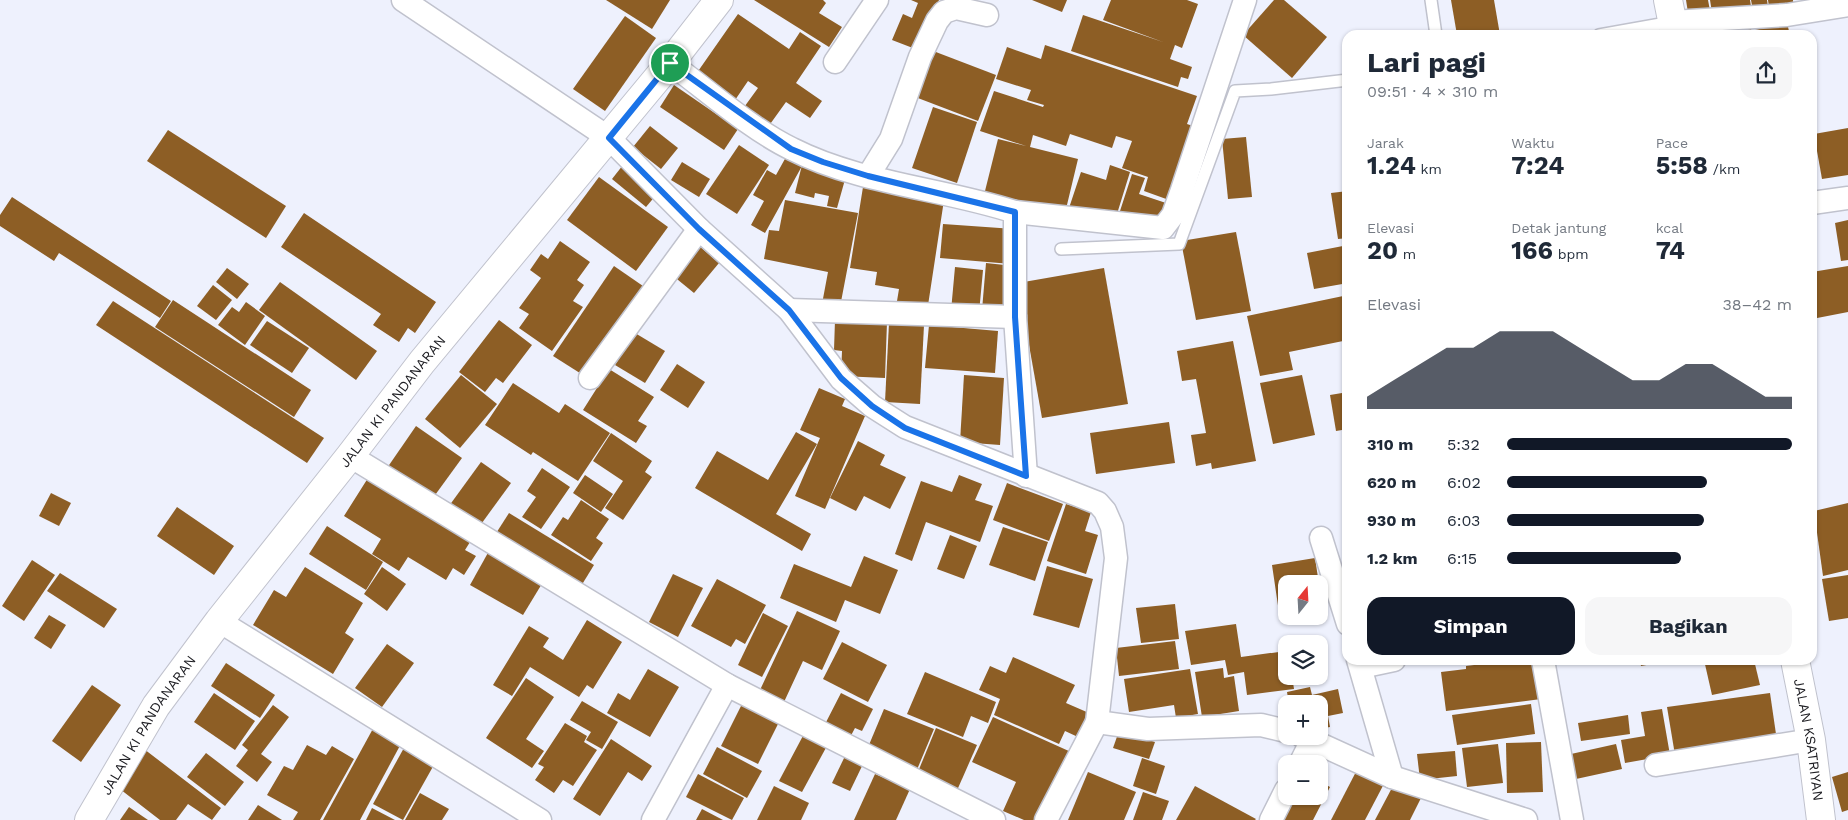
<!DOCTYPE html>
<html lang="id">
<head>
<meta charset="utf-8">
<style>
	:root { --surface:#fff; --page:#f6f6f7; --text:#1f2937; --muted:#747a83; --accent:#111827 }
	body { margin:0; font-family:"Work Sans",sans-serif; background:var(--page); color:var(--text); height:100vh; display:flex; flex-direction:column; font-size:19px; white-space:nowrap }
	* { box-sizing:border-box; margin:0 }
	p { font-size:16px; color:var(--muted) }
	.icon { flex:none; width:28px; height:28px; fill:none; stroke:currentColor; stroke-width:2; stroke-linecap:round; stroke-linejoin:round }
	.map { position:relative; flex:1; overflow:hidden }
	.drawer { position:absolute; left:1342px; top:30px; width:475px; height:635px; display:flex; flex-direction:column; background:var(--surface); border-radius:15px; box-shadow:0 1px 4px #0004 }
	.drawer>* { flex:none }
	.needle { width:32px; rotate:18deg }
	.tools { position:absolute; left:1278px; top:575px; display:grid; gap:10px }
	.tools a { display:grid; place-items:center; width:50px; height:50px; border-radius:10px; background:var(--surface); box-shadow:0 1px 4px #0004; font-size:25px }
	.pin { position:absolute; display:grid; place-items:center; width:42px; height:42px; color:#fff; margin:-21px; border:2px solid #fff; border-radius:50%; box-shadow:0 1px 5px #0007 }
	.round { display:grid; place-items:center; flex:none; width:52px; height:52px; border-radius:15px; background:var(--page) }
	.overview { display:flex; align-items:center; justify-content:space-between; height:85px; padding:0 25px }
	h1 { font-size:28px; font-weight:700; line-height:38px }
	.stats { display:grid; grid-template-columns:repeat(3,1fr); gap:8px; height:85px; padding:5px 25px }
	.stats div { display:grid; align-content:center }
	.stats b { font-size:25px; font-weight:700 }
	.stats small { font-size:14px; font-weight:400 }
	.stats p { font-size:14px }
	.chart { height:140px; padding:10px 25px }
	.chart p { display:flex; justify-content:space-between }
	.chart svg { width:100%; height:90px; margin-top:5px; fill:var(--accent); opacity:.7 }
	.cta { display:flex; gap:10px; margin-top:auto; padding:10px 25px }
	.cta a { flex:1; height:58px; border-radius:15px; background:var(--accent); color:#fff; font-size:20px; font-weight:700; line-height:58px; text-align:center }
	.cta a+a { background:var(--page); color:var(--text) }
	ul { padding:0 25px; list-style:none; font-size:16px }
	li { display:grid; grid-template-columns:80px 60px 1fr; align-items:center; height:38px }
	li i { height:12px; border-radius:6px; background:var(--accent) }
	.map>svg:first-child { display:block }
</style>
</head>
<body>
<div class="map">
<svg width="1848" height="820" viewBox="0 0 1848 820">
	<rect width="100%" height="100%" fill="#eef1fd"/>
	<g fill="#8d5e25">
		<path d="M606 0H670L652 29Z"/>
		<path d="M754 0H823L826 3 819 13 842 27 829 47Z"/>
		<path d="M911 0H939L918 50 892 40 903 14 912 18 918 3Z"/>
		<path d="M1032 0H1067L1062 12Z"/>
		<path d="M1111 0H1187L1198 4 1182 48 1175 45 1170 59 1192 67 1188 79 1181 77 1178 87 1071 51 1083 15 1163 42 1103 20Z"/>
		<path d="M1274 0H1284L1327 37 1292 78 1243 35Z"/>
		<path d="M1451 0H1494L1500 35H1457Z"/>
		<path d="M1686 0H1708L1711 16 1689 19Z"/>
		<path d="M1710 0H1750L1752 13 1713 19Z"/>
		<path d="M1751 0H1767L1769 14 1754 16Z"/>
		<path d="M1768 0H1793L1794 11 1770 14Z"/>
		<path d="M738 14 789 49 800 32 821 46 796 83 822 101 810 118 786 102 768 127 742 110 758 88 748 81 733 103 694 77Z"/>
		<path d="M625 16 656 38 605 111 573 89Z"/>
		<path d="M1787 23 1790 35H1756L1755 30Z"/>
		<path d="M1751 29 1753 35H1725V34Z"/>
		<path d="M1045 45 1197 96 1187 124 1193 126 1169 200 1144 191 1148 177 1122 168 1132 141 1116 136 1112 148 1070 134 1066 146 1033 135 1030 147 1078 159 1066 209 1046 204 1045 210 984 195 998 139 1026 146 980 131 994 91 1043 107 1044 105 1027 100 1031 90 996 79 1007 47 1041 59Z"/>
		<path d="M928 49 996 75 978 121 910 95Z"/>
		<path d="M674 85 738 129 724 150 660 107Z"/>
		<path d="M933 107 977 122 957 183 912 168Z"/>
		<path d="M650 126 678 148 661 169 633 147Z"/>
		<path d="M1848 128V175L1822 179 1814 134Z"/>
		<path d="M168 130 286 206 266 238 147 161Z"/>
		<path d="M1246 137 1252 197 1228 199 1222 139Z"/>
		<path d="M739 145 769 165 737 214 706 194Z"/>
		<path d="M786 157 802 166 765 233 751 225 764 201 753 195 767 170 776 175Z"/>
		<path d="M682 162 710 179 699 197 671 180Z"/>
		<path d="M623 165 657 194 646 207 612 179Z"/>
		<path d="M802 165 846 176 837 208 827 206 829 196 815 193 814 198 795 193Z"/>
		<path d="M1110 165 1130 172 1112 230 1068 211 1081 172 1106 180Z"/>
		<path d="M1132 174 1145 178 1139 194 1166 203 1159 224 1120 211Z"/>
		<path d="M599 177 668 227 636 271 567 220Z"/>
		<path d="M863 187 944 200 927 312 896 307 899 289 875 285 877 272 850 268Z"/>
		<path d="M1348 191V238L1338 239 1331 193Z"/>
		<path d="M12 197 171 301 160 318 59 253 54 261 0 226V215Z"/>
		<path d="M785 200 858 213 840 307 822 304 828 272 764 259 769 230 779 231Z"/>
		<path d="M304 213 436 302 415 333 408 328 399 342 373 325 381 314 281 247Z"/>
		<path d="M1848 220V260L1841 261 1835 223Z"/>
		<path d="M943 224 1014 229 1011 264 940 258Z"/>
		<path d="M1236 232 1251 311 1196 320 1181 241Z"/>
		<path d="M560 241 590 262 577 280 584 285 573 301 583 307 552 351 519 328 529 314 519 308 541 278 530 270 541 254 548 259Z"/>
		<path d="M698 245 719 263 694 293 672 275Z"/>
		<path d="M1348 245V283L1314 289 1307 253Z"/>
		<path d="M986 263 1014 266 1010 312 982 310Z"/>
		<path d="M614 266 643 286 583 375 553 356Z"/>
		<path d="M1848 266V312L1812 319V272Z"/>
		<path d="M955 267 983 270 979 313 951 311Z"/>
		<path d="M227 268 249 284 237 299 216 282Z"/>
		<path d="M1104 268 1128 404 1042 418 1018 283Z"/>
		<path d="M280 282 377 351 356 380 259 310Z"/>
		<path d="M213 285 232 300 216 320 197 306Z"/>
		<path d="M1348 295V340L1289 352 1293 370 1260 376 1247 316Z"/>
		<path d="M173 300 311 390 294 417 155 327Z"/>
		<path d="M113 301 324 438 307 463 96 325Z"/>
		<path d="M246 302 265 316 245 345 218 325 232 307 239 312Z"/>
		<path d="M499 320 532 345 503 383 496 378 485 392 459 372Z"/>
		<path d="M835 320 887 322 885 378 841 376 842 351 834 350Z"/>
		<path d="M267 321 309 348 292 373 250 345Z"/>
		<path d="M889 323 924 325 920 404 885 402Z"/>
		<path d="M929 325 998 331 995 373 925 368Z"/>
		<path d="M635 333 665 351 645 383 615 365Z"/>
		<path d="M1233 341 1256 461 1212 469 1211 463 1196 466 1191 435 1206 433 1196 379 1182 381 1177 351Z"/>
		<path d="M677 364 705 382 688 408 660 390Z"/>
		<path d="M609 369 654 397 638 421 647 426 636 443 583 410Z"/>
		<path d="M461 375 497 404 460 448 425 419Z"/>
		<path d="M964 375 1004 378 1000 445 960 442Z"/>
		<path d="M1302 375 1315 435 1273 444 1260 383Z"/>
		<path d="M513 383 559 413 565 404 610 433 578 481 533 452 531 455 485 425Z"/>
		<path d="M819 388 845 399 842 406 865 416 825 509 795 496 820 438 800 430Z"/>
		<path d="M1348 392V429L1336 431 1330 395Z"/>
		<path d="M1169 422 1175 463 1096 474 1090 433Z"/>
		<path d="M416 426 462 458 430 502 385 471Z"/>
		<path d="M796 432 817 444 776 514 811 534 802 551 695 488 717 451 768 480Z"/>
		<path d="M611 433 652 461 645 472 652 477 623 520 605 508 623 481 593 461Z"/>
		<path d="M858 441 885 455 880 465 906 477 890 509 864 496 856 511 830 498Z"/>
		<path d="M481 462 511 483 479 527 449 506Z"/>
		<path d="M542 468 570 487 541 529 522 517 536 497 527 491Z"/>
		<path d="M585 475 613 494 601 512 573 493Z"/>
		<path d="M959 475 982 484 975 500 993 506 980 542 926 522 912 561 895 554 921 481 952 492Z"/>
		<path d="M368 478 470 542 465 550 476 556 464 575 453 568 446 580 408 557 399 571 372 554 381 539 344 516Z"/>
		<path d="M1007 483 1063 504 1049 541 993 520Z"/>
		<path d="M51 493 71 503 59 526 39 516Z"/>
		<path d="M581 500 609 519 596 538 603 543 591 561 551 535 563 517 568 520Z"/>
		<path d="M1848 503V570L1823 576 1814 511Z"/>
		<path d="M1066 504 1091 512 1085 531 1098 535 1086 574 1047 561Z"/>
		<path d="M177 507 234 546 214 575 157 536Z"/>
		<path d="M509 513 594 565 578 591 493 538Z"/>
		<path d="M327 526 383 562 366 590 309 554Z"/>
		<path d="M1003 527 1048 542 1035 581 989 565Z"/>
		<path d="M950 535 977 546 964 579 937 569Z"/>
		<path d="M489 551 543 582 523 615 470 585Z"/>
		<path d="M864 556 898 570 880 614 845 600 836 622 780 598 794 564 851 587Z"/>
		<path d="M1315 558 1319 584H1286V616L1292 617 1280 619 1272 565Z"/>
		<path d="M32 560 55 575 24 621 2 606Z"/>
		<path d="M1047 566 1093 579 1079 628 1033 615Z"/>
		<path d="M305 567 363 603 345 633 354 639 333 674 253 625 274 590 286 597Z"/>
		<path d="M382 567 406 584 387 611 364 594Z"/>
		<path d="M60 573 117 609 104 628 47 591Z"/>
		<path d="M673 574 703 588 678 637 649 622Z"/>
		<path d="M1848 575V618L1829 621 1822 579Z"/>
		<path d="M717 579 766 605 745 644 736 639 731 647 691 626Z"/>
		<path d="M1319 589 1324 613H1319Z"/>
		<path d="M1175 604 1179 639 1141 643 1136 608Z"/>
		<path d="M797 611 840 631 822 670 803 661 784 702 760 690Z"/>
		<path d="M763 613 788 626 762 677 738 665Z"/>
		<path d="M49 615 66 625 51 649 34 638Z"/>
		<path d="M587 620 622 642 593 689 587 685 579 697 530 667 512 696 493 685 529 626 549 638 543 647 563 660Z"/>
		<path d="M1236 624 1241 657 1286 651V676H1292L1294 689 1247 695 1244 672 1228 675 1225 660 1191 665 1185 631Z"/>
		<path d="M1175 641 1179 669 1119 676 1116 648Z"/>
		<path d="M842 642 887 665 868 702 823 679Z"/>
		<path d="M387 644 414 663 382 707 355 688Z"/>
		<path d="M1013 657 1075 685 1066 703 1089 713 1078 737 1065 731 1059 744 994 715 1000 699 979 690 990 666 1006 673Z"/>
		<path d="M1515 660H1536L1541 699 1446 711 1441 672 1466 669V666Z"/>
		<path d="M1640 660H1668V661L1641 666Z"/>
		<path d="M1704 660H1754L1760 685 1712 695Z"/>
		<path d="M226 663 275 695 260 718 211 686Z"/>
		<path d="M1223 668 1224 678 1234 676 1239 711 1202 717 1195 672Z"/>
		<path d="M648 669 679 687 650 737 607 713 618 693 630 700Z"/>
		<path d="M1190 669 1198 714 1176 718 1174 705 1129 712 1124 679Z"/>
		<path d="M925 672 996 702 988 723 971 716 963 737 907 714Z"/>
		<path d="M526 678 554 697 526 739 544 751 532 768 486 738Z"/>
		<path d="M92 685 121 705 81 762 52 741Z"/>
		<path d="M1310 687 1312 695 1338 689 1343 713 1328 716 1330 727 1319 729V704H1289L1287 692Z"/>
		<path d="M214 693 255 721 235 750 194 722Z"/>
		<path d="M841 693 873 709 862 731 855 728 847 743 822 730Z"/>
		<path d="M1770 693 1777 741 1675 755 1667 707Z"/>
		<path d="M582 701 618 722 602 749 586 740 591 732 570 720Z"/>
		<path d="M743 702 780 720 758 764 721 746Z"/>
		<path d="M1531 704 1535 734 1457 745 1452 715Z"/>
		<path d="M273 705 289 717 261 754 272 762 257 782 236 766 248 750 242 745Z"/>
		<path d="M884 709 934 729 916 772 866 752Z"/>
		<path d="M1662 709 1670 755 1625 763 1621 740 1645 736 1641 712Z"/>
		<path d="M1628 715 1630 734 1581 741 1578 723Z"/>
		<path d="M993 717 1071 752 1040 820H1024L1003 811 1016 782 972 762Z"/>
		<path d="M565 723 587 736 584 742 597 750 573 786 563 780 554 793 535 780 544 767 538 764Z"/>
		<path d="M375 725 403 740 360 820H323Z"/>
		<path d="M936 728 977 745 955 795 915 779Z"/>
		<path d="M1119 731 1155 742 1149 759 1113 748Z"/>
		<path d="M805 732 828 744 802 792 779 781Z"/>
		<path d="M611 739 652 766 642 781 628 772 600 816 573 799Z"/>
		<path d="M1541 742 1543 792 1507 793 1506 743Z"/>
		<path d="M1498 744 1503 783 1467 787 1462 748Z"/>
		<path d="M1616 744 1622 769 1576 779 1571 754Z"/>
		<path d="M307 745 326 755 332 746 354 759 320 820H293L298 812 267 795 284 766 293 770Z"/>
		<path d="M405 746 435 763 403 820 373 804Z"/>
		<path d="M717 747 762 771 747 798 703 774Z"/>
		<path d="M144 749 221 808 212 820 188 804 176 820H160L116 786Z"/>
		<path d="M1455 751 1457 776 1420 780 1417 754Z"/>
		<path d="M206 753 244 782 225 806 187 777Z"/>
		<path d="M846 754 864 762 850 791 832 783Z"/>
		<path d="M1142 758 1165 766 1156 794 1133 786Z"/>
		<path d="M1359 766 1386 780 1365 820H1331Z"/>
		<path d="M1088 772 1136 792 1124 820H1068Z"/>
		<path d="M1848 772V810L1842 812 1832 777Z"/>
		<path d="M698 774 744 798 732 820 686 797Z"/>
		<path d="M875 774 910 789 896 820H854Z"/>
		<path d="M1319 781 1330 787 1313 820H1274L1286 796H1319Z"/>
		<path d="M1394 784 1421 798 1410 820H1375Z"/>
		<path d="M774 786 809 803 801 820H757Z"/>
		<path d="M1195 786 1256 819 1255 820H1176Z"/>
		<path d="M1143 792 1169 801 1162 820H1133Z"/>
		<path d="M420 793 449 809 442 820H405Z"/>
		<path d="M258 805 282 820H248Z"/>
		<path d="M129 807 148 820H120Z"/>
		<path d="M372 808 395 820H366Z"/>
		<path d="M702 809 723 820H696Z"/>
	</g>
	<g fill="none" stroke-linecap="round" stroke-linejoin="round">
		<defs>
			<g id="service">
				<path d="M1431 0 1436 35"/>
				<path d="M1599 35 1672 22"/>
				<path d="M1061 249 1179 244 1235 91 1271 89 1348 80"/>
			</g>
			<g id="minor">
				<path d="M403 0 609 138 699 229 789 310 841 379 872 406 905 427 1098 503 1105 511 1112 527 1116 558 1097 722 1148 729 1261 725 1286 731"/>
				<path d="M1672 22 1787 15 1848 5"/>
				<path d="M835 62 877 0"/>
				<path d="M670 63C707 90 752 130 792 149 861 184 942 188 1015 212V317L1026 476"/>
				<path d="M868 176 891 139 920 57 937 21 944 12 956 8 987 15"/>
				<path d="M1812 203 1848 198"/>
				<path d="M1015 212 1163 228 1173 215 1182 190 1245 0"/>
				<path d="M789 310 1015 317"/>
				<path d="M590 378 699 229"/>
				<path d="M350 456 727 685 994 820"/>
				<path d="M1321 538 1348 624"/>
				<path d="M219 621 540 820"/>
				<path d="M1358 660 1392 777"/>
				<path d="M1543 660 1572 820"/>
				<path d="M1361 667 1394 660"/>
				<path d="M1302 736 1392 777 1526 820"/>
				<path d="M1300 764 1312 740"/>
				<path d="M1656 765 1811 740"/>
				<path d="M653 820 727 685"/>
				<path d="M1046 820 1097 722"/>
				<path d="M1271 820 1286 790"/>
			</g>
			<g id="tertiary">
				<path d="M1668 0 1675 35"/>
				<path id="s1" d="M1795 660 1811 740 1821 820"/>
			</g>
			<g id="secondary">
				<path id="s2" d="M89 820 156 706 219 621 350 456 422 362 670 63 719 0"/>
			</g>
		</defs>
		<use href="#service" stroke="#c0c2cd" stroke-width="14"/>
		<use href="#minor" stroke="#c0c2cd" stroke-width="25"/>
		<use href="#tertiary" stroke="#c0c2cd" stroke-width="30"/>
		<use href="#secondary" stroke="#c0c2cd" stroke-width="30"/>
		<use href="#service" stroke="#fff" stroke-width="11"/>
		<use href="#minor" stroke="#fff" stroke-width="22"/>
		<use href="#tertiary" stroke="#fff" stroke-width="28"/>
		<use href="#secondary" stroke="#fff" stroke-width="28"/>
	</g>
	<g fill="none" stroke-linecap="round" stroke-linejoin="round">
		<defs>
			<path id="route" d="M670 63 791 149 823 162 868 176 1015 212V317L1026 476 905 428 872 406 841 378 789 310 699 229 609 138Z"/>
		</defs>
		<use href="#route" stroke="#fff" stroke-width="10"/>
		<use href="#route" stroke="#1a73e8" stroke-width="6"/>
	</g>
	<g text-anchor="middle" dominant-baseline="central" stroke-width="5" stroke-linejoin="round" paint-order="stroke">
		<g font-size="14" fill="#202025" stroke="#fff">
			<text stroke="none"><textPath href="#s2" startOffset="518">JALAN KI PANDANARAN</textPath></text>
			<text stroke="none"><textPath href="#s2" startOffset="112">JALAN KI PANDANARAN</textPath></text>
			<text stroke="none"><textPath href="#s1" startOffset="81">JALAN KSATRIYAN</textPath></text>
		</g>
	</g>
</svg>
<div class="tools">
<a><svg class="needle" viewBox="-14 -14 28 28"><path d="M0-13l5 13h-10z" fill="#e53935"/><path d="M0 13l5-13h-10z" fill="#747a83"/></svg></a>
<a><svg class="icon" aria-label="layers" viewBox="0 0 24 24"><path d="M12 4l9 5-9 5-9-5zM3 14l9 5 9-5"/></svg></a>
<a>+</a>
<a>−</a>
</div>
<div class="pin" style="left:670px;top:63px;background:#1e9e55"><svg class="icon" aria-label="arrive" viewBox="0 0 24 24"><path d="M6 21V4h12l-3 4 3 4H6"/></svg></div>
<section class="drawer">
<div class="overview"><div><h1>Lari pagi</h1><p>09:51 · 4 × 310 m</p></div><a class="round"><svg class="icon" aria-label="share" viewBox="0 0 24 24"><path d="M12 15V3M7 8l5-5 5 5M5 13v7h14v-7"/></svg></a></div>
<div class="stats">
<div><p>Jarak</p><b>1.24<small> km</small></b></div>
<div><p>Waktu</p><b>7:24</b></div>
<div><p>Pace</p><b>5:58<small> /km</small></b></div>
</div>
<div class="stats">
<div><p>Elevasi</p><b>20<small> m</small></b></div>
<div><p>Detak jantung</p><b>166<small> bpm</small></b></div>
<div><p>kcal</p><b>74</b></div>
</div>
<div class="chart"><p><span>Elevasi</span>38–42 m</p>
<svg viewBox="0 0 160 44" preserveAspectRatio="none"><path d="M0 44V38L10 30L20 22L30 14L40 14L50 6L60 6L70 6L80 14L90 22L100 30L110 30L120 22L130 22L140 30L150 38L160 38V44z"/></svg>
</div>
<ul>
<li><b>310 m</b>5:32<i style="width:100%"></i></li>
<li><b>620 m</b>6:02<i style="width:70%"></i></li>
<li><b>930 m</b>6:03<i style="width:69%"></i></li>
<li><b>1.2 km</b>6:15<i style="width:61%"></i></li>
</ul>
<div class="cta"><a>Simpan</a><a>Bagikan</a></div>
</section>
</div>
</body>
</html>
